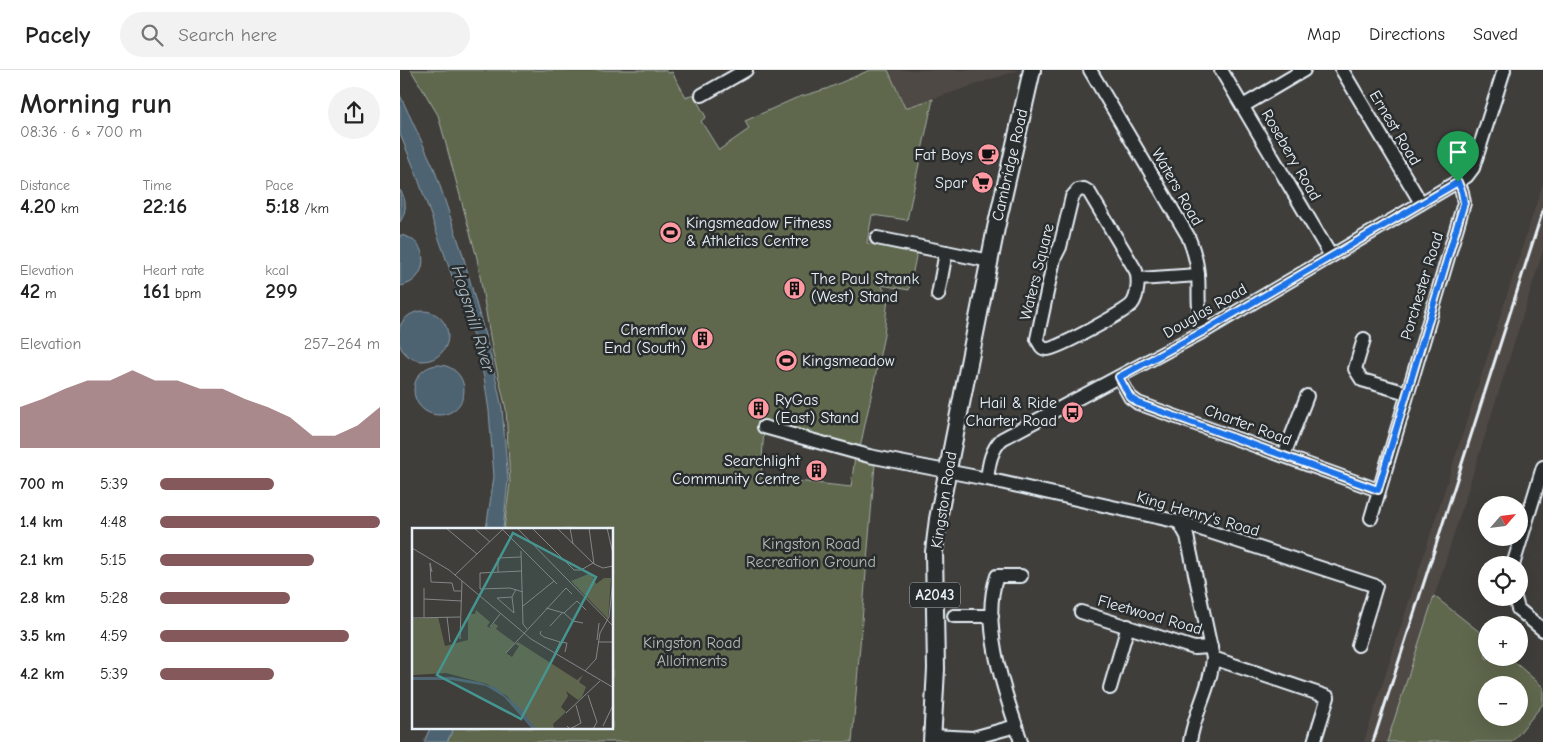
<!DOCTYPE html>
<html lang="en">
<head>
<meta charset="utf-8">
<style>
	:root { --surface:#fff; --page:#f2f2f2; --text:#222; --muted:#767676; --line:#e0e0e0; --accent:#85585c }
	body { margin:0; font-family:"Comic Neue",sans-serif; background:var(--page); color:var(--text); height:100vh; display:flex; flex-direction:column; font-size:19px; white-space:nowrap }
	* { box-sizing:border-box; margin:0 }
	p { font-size:16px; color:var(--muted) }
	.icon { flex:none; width:28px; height:28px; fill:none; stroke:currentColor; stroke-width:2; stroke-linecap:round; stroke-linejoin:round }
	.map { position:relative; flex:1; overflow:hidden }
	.details { display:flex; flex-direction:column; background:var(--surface); width:400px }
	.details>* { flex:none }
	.needle { width:32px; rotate:62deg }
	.controls { position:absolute; left:1078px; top:426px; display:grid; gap:10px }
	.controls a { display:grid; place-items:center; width:50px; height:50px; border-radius:50%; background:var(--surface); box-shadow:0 5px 20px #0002; font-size:25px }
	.pin { position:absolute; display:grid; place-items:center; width:42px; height:42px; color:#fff; margin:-51px -21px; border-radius:50% 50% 50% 0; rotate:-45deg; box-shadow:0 0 5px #0007 }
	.pin .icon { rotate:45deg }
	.round { display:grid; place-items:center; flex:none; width:52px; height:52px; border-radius:26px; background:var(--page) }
	.overview { display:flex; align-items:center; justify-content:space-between; height:85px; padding:0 20px }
	h1 { font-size:28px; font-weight:800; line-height:38px }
	.stats { display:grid; grid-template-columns:repeat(3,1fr); gap:8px; height:85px; padding:5px 20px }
	.stats div { display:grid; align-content:center }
	.stats b { font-size:21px; font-weight:800 }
	.stats small { font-size:14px; font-weight:400 }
	.stats p { font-size:14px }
	.chart { height:140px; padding:10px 20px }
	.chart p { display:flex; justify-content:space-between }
	.chart svg { width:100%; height:90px; margin-top:5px; fill:var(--accent); opacity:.7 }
	ul { padding:0 20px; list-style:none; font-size:16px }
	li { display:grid; grid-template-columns:80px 60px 1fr; align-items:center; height:38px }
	li i { height:12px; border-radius:6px; background:var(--accent) }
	header { display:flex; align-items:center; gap:30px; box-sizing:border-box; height:70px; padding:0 25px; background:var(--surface); border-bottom:1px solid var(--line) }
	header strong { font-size:24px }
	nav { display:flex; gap:28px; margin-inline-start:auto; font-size:18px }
	.search { width:350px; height:45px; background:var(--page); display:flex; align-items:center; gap:12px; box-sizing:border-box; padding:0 18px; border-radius:28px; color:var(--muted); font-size:19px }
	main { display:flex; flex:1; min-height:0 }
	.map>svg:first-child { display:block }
</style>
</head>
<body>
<header>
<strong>Pacely</strong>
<div class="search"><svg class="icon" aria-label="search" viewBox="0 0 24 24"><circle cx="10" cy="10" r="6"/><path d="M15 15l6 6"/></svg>Search here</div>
<nav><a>Map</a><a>Directions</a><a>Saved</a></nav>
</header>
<main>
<section class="details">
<div class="overview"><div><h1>Morning run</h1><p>08:36 · 6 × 700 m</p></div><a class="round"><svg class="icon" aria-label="share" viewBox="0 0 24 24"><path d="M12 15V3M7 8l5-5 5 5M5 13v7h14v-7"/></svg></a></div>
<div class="stats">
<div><p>Distance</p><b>4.20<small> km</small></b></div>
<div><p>Time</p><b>22:16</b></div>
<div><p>Pace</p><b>5:18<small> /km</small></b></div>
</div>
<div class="stats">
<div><p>Elevation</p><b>42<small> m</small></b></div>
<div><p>Heart rate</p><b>161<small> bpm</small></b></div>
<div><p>kcal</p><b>299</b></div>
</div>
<div class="chart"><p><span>Elevation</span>257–264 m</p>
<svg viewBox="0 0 160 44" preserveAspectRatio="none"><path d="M0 44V24L10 20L20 15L30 11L40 11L50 6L60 11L70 11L80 15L90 15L100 20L110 24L120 29L130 38L140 38L150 33L160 24V44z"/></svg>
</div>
<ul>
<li><b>700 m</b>5:39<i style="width:52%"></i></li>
<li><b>1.4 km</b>4:48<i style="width:100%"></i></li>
<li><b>2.1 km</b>5:15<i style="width:70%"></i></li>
<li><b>2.8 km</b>5:28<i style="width:59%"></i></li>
<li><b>3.5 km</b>4:59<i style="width:86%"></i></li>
<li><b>4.2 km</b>5:39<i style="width:52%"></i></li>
</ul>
</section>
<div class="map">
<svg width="1143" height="672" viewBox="0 0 1143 672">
	<rect width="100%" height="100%" fill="#403e3b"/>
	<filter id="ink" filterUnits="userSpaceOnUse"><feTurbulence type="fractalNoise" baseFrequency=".02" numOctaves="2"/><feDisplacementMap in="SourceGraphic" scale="10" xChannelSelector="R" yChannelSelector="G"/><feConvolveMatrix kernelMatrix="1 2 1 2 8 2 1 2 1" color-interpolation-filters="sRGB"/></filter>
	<g filter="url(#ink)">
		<g fill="#4f4944">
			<path d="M488 0H619L505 38Z"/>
			<path d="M1143 113V181L1041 505 987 672H964Z"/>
		</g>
		<g fill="#5e674e" stroke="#a3aca3" fill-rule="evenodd">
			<path d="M11 0H265L269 3 272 2 286 27 293 24 306 47 301 51 319 80 349 59 345 51 396 28 426 19 470 0H488L505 38 533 29 507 150 472 145 467 173 517 182 509 220 481 215 488 227 484 265 460 378 364 357 361 407 451 417 455 386C462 388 468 393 475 394L452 672H47L54 658H212V460L104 459 110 413 106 339 93 284 77 188 38 45Z"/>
			<path d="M1034 526 1086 567V588H1110L1143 617V634L1112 672H987ZM1086 615H1119V648H1086Z"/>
		</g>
		<g fill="#4e6472" stroke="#8c9ca8">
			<path d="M0 25 34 98 62 182 91 287 102 338 108 410 103 459H86L94 407 89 341 84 307 73 266 16 103 0 64Z"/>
			<path d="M0 120C7 130 7 141 0 152Z"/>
			<path d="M0 165C31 169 30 212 0 216Z"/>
			<circle cx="23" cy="266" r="25"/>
			<circle cx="39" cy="320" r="25"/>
			<path d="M30 658H54L47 672H24Z"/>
		</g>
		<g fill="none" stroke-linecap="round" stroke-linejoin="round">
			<defs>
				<g id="minor">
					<path d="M690 0 788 166C793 178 797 191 798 205 800 227 795 238 806 260"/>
					<path d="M821 0 931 186"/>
					<path d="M942 0 1021 133"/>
					<path d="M302 25 346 0"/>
					<path d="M843 36 904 0"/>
					<path d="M684 119 689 122 736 201C739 209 738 226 732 234 726 241 656 280 647 279 641 279 640 274 637 269L654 189 660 177 672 127 678 120Z"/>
					<path d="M477 168 590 191"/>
					<path d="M739 209 798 205"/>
					<path d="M538 225 546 182"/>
					<path d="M964 269 955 299 962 310 1007 323"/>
					<path d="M719 307 730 327 738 333 978 420"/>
					<path d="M364 357 469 386 587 409 779 452 976 516 958 575"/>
					<path d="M884 385 907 326"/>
					<path d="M587 409C589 393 591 380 602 369L806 260 1067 106 1073 98 1104 0"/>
					<path d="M971 448 1064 133 1062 122 1058 112"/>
					<path d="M779 452 787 466 813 588C811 617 794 643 790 672"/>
					<path d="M1113 495 1143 397"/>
					<path d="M1115 528 1118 539 1143 560"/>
					<path d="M681 542 794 578 811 577"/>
					<path d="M554 546H592"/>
					<path d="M813 588 928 627 914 672"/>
					<path d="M710 618 728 556"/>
					<path d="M616 656 621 672"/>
					<path d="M532 666 573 668 616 656C602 614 581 550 597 506H621"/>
				</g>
				<path id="major" d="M532 672 536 599 534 482 538 449 596 158 632 0"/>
			</defs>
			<use href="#minor" stroke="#e8f1f8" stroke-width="16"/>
			<use href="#major" stroke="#e8f1f8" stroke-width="20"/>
			<use href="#minor" stroke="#2a2d2e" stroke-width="12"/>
			<use href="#major" stroke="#2a2d2e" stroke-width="16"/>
			<path stroke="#e8f1f8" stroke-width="3" d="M973 672 1143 140"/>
		</g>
	</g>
	<g fill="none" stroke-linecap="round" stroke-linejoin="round" filter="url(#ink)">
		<defs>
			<path id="route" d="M1058 112 1062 122 1064 133 978 420 738 333 730 327 719 307 806 260Z"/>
		</defs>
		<use href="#route" stroke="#fff" stroke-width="10"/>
		<use href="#route" stroke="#1a73e8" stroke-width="6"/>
	</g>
	<defs>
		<symbol id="cafe-disc" viewBox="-11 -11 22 22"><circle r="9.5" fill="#ff9aa2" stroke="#2a2d2e"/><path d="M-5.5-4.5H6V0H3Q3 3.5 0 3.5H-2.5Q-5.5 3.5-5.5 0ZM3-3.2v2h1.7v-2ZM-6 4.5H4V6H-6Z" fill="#111"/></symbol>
		<symbol id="supermarket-disc" viewBox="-11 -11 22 22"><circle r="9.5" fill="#ff9aa2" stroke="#2a2d2e"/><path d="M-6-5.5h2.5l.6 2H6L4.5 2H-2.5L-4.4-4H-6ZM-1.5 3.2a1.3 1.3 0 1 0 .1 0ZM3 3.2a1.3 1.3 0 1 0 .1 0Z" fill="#111"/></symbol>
		<symbol id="stadium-disc" viewBox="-11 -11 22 22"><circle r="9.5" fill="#ff9aa2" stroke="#2a2d2e"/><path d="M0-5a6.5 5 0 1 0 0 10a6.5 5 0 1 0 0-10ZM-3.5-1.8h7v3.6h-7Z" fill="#111"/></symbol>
		<symbol id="building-disc" viewBox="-11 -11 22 22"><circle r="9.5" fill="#ff9aa2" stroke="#2a2d2e"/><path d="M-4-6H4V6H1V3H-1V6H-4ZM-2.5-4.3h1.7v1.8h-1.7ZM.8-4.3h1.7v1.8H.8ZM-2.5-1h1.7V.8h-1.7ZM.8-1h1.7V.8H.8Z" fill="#111"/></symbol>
		<symbol id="bus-disc" viewBox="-11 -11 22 22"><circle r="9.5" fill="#ff9aa2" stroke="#2a2d2e"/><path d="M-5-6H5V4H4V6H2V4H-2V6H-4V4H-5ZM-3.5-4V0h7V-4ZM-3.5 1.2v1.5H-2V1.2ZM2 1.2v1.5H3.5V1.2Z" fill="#111"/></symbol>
	</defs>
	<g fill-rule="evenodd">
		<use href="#cafe-disc" x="576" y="72" width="25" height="25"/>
		<use href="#supermarket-disc" x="570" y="100" width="25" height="25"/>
		<use href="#stadium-disc" x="258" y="150" width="25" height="25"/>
		<use href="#building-disc" x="382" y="206" width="25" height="25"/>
		<use href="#building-disc" x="290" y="256" width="25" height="25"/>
		<use href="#stadium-disc" x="374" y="278" width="25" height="25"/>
		<use href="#building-disc" x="346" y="326" width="25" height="25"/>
		<use href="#bus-disc" x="660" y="330" width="25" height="25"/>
		<use href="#building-disc" x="404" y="388" width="25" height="25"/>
	</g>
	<g text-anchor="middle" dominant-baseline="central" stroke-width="5" stroke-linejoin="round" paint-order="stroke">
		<rect fill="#2a2d2e" stroke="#afb6bb" stroke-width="1" x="510" y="512.5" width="50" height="25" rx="4"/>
		<g font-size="15" font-weight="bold" fill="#e8f1f8">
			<text x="535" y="525">A2043</text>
		</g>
		<g font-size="16" fill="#e8f1f8" stroke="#2a2d2e">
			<text transform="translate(995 58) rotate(59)">Ernest Road</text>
			<text transform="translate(891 85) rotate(60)">Rosebery Road</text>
			<text transform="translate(610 95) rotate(-77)">Cambridge Road</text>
			<text transform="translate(777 117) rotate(60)">Waters Road</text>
			<text transform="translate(637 202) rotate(-76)">Waters Square</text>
			<text transform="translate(1022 216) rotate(-73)">Porchester Road</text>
			<text transform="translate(805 241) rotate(-30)">Douglas Road</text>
			<text transform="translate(848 355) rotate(20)">Charter Road</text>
			<text transform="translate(544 430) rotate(-81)">Kingston Road</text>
			<text transform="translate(798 444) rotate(16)">King Henry's Road</text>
			<text transform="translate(750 545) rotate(16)">Fleetwood Road</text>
		</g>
		<g font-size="16" fill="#e8f1f8" stroke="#2a2d2e" text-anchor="end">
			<text x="573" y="85">Fat Boys</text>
			<text x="567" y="113">Spar</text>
			<text x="286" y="153" text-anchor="start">Kingsmeadow Fitness<tspan x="286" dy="18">&amp; Athletics Centre</tspan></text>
			<text x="411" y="209" text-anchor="start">The Paul Strank<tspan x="411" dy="18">(West) Stand</tspan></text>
			<text x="286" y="260">Chemflow<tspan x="286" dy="18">End (South)</tspan></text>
			<text x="402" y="291" text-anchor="start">Kingsmeadow</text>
			<text x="375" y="330" text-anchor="start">RyGas<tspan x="375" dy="18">(East) Stand</tspan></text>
			<text x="657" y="333">Hail &amp; Ride<tspan x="657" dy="18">Charter Road</tspan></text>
			<text x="400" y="391">Searchlight<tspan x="400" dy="18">Community Centre</tspan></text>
		</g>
		<g font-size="16" fill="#b1bab4" stroke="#2a2d2e">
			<text x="411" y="474">Kingston Road<tspan x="411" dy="18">Recreation Ground</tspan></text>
			<text x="292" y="573">Kingston Road<tspan x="292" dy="18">Allotments</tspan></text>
		</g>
		<g font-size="18" font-style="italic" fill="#aab9c2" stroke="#2a2d2e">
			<text transform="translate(73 249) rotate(73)">Hogsmill River</text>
		</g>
	</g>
	<g transform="translate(12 458)">
		<rect width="201" height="201" fill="#403e3b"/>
		<path d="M179 45 184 56 192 50H199L196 91 159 53ZM64 82 78 94 75 98 78 100 82 95 86 98 84 101 103 115 94 125 100 129 107 118 103 116 106 114 165 152 171 147 167 154 174 159 170 169 166 172 154 163 156 168 149 179 154 184 141 196 142 201H124L95 168 75 156 34 145 0 147V91L26 89 33 118 56 112V86H63Z" fill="#5e674e"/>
		<path d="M0 149H40L67 154 84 160 109 181 124 201H120L92 169 74 158 39 152H0Z" fill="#4e6472"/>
		<path fill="none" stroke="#838687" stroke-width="1" d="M34 0 65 26M62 0 78 14M89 0 145 56M105 0 202 99M120 0 162 42H169L181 35M145 0 182 36 191 40 201 38M158 0 161 16M177 0 182 36M195 0 202 30M0 20 37 42 119 111 202 160M109 23 111 96 115 101M20 44 18 35 19 54 40 55 42 63H49M86 44V30L109 29M43 47 91 1M12 60V89M68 61V45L110 43M68 61 98 60 111 64M100 69 85 70 102 85 100 69 104 61M12 71 50 73M111 78 142 53M134 80 152 85 161 93 171 95M152 85 165 73 174 82M35 89 38 114M0 90 48 89M138 98 151 84M78 99 88 86M129 103 128 106 132 109 148 114 143 125M48 111 50 53M185 112 187 95M148 114 155 115 153 124M186 114H202M94 125 154 60 160 66M173 143 184 131 188 105 197 89 202 43M176 167 185 194 181 201M154 185 188 153M155 198 158 201 169 195 164 177M191 198 202 175"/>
		<path fill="#459590" fill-opacity="0.15" stroke="#459590" stroke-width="2.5" d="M101 5 184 49 109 191 25 147Z"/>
		<rect width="201" height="201" fill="none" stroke="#e8f1f8" stroke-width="2.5"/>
	</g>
</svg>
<div class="controls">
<a><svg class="needle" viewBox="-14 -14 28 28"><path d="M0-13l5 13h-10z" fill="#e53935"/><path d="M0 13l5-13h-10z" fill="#767676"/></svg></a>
<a><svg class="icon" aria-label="locate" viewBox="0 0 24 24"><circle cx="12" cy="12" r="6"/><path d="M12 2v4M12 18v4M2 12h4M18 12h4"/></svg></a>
<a>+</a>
<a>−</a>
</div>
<div class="pin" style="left:1058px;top:112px;background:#1e9e55"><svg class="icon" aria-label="arrive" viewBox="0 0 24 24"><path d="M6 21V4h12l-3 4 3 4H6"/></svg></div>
</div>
</main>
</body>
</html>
